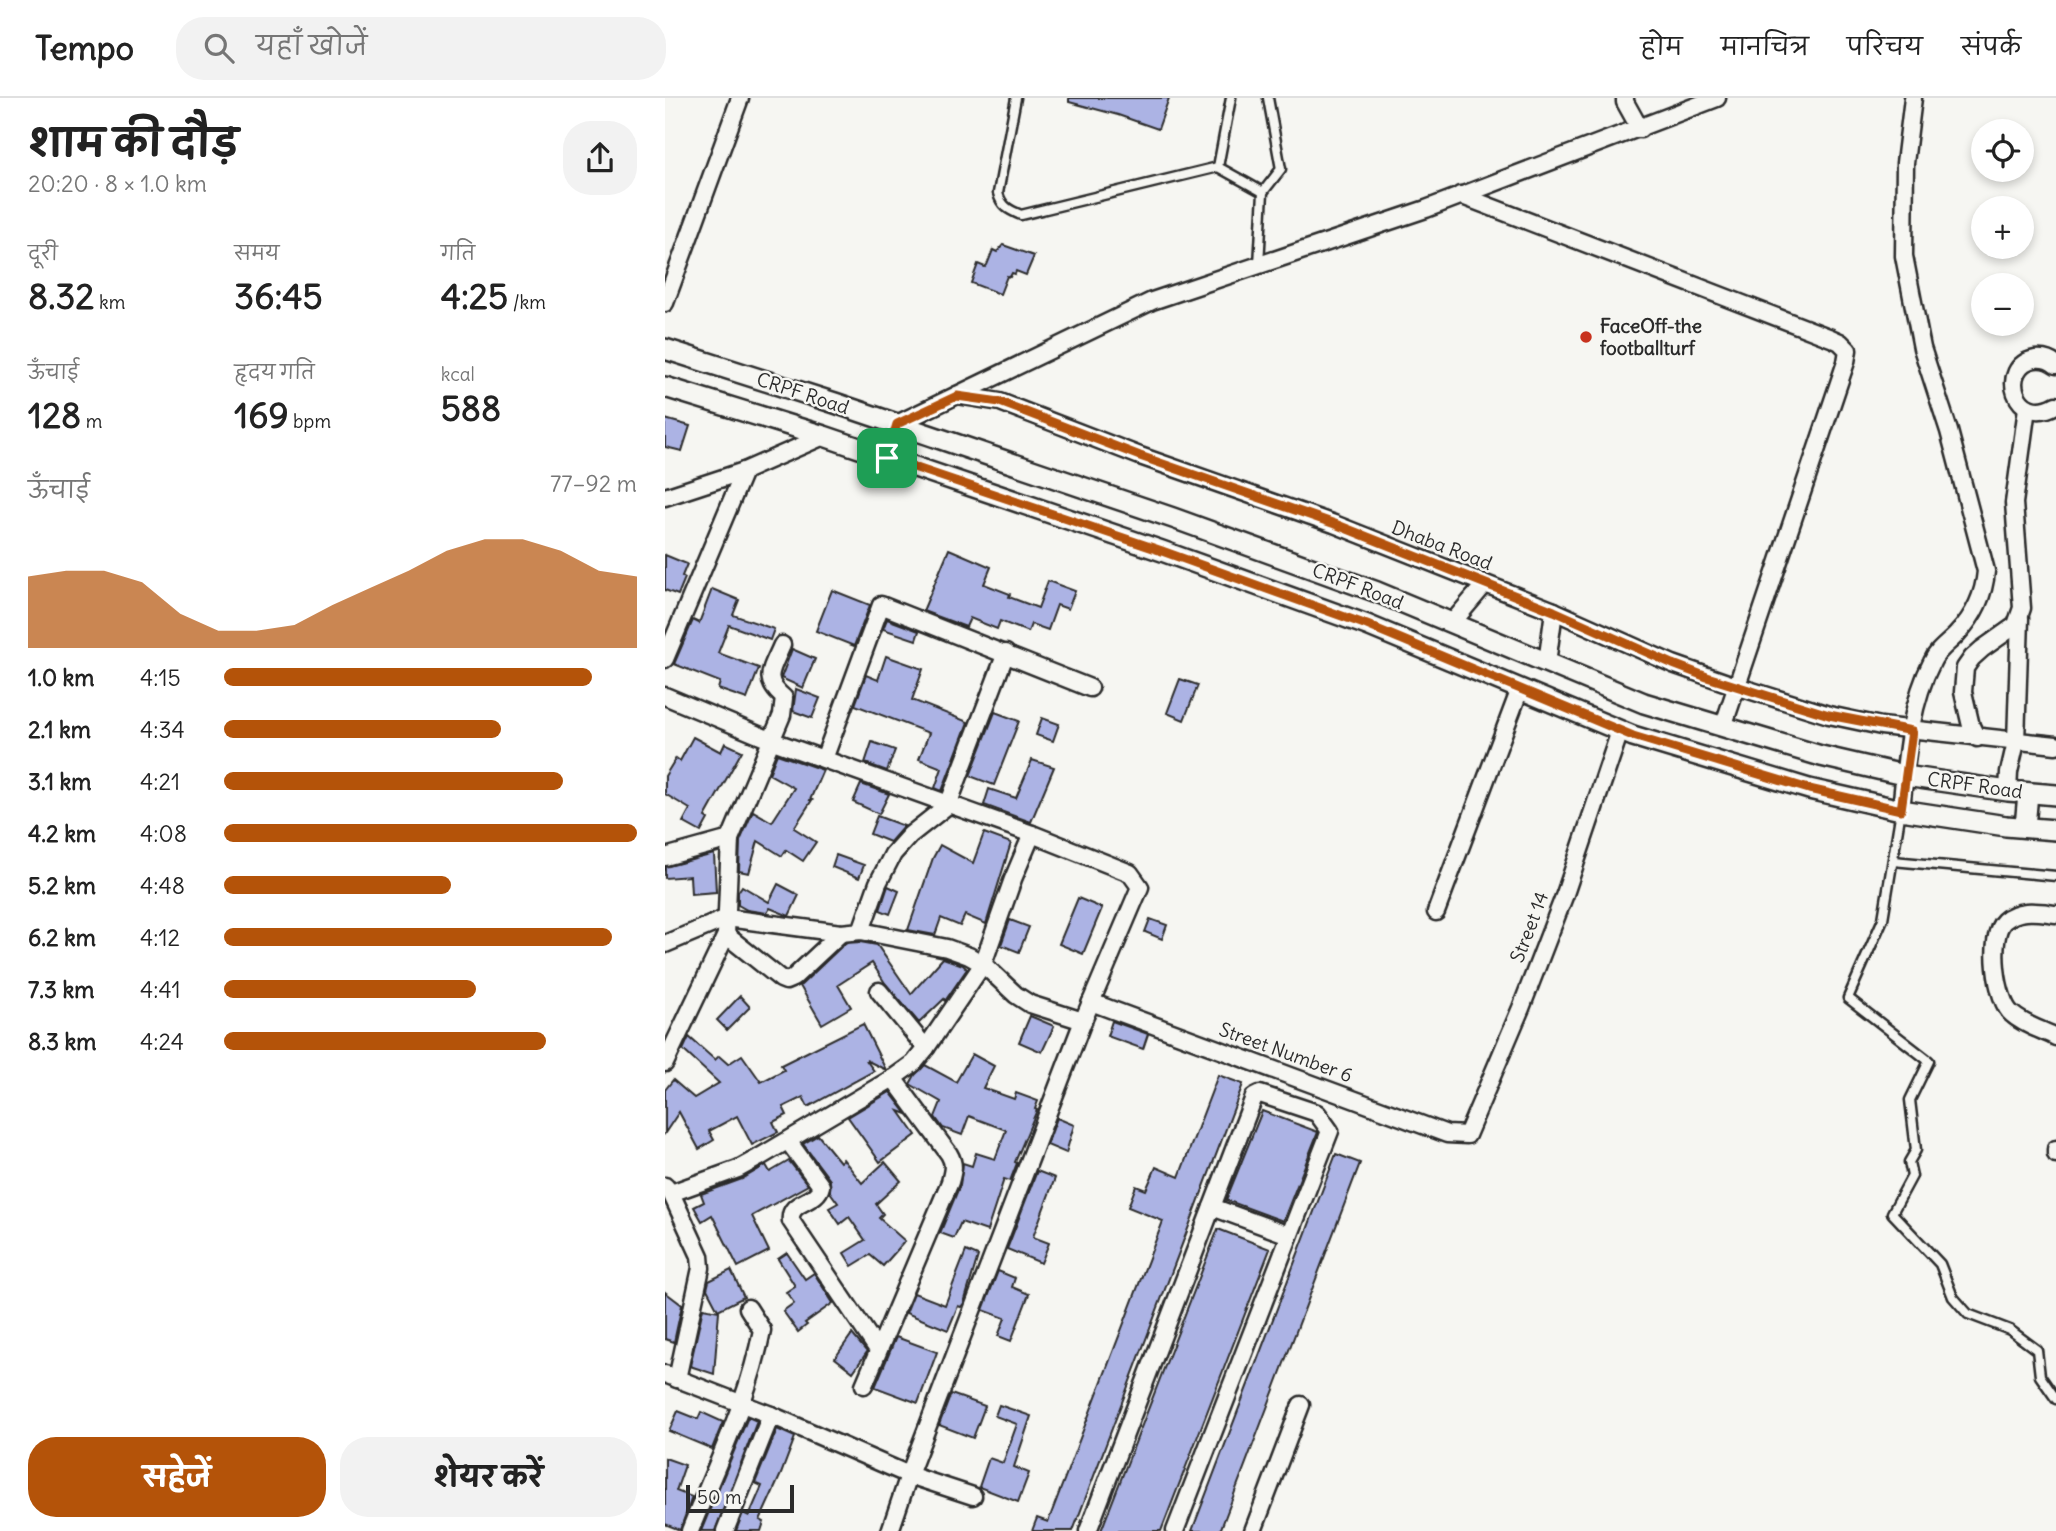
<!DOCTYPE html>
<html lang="hi">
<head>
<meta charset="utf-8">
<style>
	:root { --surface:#fff; --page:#f2f2f2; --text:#222; --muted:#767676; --line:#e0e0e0; --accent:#b45309 }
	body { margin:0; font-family:Delius,"Playpen Sans Deva",sans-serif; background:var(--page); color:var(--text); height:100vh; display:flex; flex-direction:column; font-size:26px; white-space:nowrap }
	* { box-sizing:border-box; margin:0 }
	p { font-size:23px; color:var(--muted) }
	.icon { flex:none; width:38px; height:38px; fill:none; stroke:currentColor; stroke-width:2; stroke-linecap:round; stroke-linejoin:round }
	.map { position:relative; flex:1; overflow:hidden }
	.sheet { display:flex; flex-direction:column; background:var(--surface); width:665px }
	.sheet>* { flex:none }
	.fabs { position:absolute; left:1306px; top:21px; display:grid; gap:14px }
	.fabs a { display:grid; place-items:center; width:63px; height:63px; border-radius:50%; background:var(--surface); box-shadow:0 4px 10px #0003; font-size:35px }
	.scale { position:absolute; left:21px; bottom:18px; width:108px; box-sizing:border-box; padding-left:7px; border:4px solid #2b2b2b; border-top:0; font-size:19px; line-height:24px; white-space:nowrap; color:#2b2b2b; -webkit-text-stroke:5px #f6f6f2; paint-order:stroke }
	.pin { position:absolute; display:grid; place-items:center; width:60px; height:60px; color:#fff; margin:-30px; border-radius:14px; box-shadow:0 4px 10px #0006 }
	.round { display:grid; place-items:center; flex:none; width:74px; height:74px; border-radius:28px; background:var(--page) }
	.head { display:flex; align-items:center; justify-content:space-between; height:119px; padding:0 28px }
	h1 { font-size:38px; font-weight:700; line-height:52px }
	.metrics { display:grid; grid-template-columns:repeat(3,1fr); gap:10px; height:119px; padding:7px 28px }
	.metrics div { display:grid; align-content:center }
	.metrics b { font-size:35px; font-weight:700 }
	.metrics small { font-size:19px; font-weight:400 }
	.metrics p { font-size:19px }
	.chart { height:196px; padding:14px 28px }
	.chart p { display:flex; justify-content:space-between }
	.chart svg { width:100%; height:126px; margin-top:7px; fill:var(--accent); opacity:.7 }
	.primary-button { display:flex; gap:14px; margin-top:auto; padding:14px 28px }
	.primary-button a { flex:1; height:80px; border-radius:28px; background:var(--accent); color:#fff; font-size:28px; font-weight:700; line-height:80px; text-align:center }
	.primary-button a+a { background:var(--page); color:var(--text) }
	ul { padding:0 28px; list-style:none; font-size:23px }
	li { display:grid; grid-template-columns:112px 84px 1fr; align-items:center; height:52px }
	li i { height:18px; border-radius:9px; background:var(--accent) }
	header { display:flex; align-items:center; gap:42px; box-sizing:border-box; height:98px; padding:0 35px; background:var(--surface); border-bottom:2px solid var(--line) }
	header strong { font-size:33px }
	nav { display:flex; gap:38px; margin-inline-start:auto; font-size:24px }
	.search { width:490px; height:63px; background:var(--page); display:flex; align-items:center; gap:18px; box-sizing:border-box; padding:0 24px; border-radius:28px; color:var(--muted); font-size:26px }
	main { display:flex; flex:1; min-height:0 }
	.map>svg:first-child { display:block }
</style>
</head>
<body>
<header>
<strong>Tempo</strong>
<div class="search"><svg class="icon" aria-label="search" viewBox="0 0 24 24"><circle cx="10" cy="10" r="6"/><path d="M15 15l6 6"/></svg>यहाँ खोजें</div>
<nav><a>होम</a><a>मानचित्र</a><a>परिचय</a><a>संपर्क</a></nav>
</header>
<main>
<section class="sheet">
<div class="head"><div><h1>शाम की दौड़</h1><p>20:20 · 8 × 1.0 km</p></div><a class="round"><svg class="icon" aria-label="share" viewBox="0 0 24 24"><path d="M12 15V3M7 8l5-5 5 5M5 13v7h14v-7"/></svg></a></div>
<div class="metrics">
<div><p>दूरी</p><b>8.32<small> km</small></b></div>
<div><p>समय</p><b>36:45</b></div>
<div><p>गति</p><b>4:25<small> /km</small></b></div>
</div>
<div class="metrics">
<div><p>ऊँचाई</p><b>128<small> m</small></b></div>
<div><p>हृदय गति</p><b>169<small> bpm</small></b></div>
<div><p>kcal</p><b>588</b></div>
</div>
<div class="chart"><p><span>ऊँचाई</span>77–92 m</p>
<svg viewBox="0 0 160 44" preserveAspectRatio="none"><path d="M0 44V19L10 17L20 17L30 21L40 32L50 38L60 38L70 36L80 29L90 23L100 17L110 10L120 6L130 6L140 10L150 17L160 19V44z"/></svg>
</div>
<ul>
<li><b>1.0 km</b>4:15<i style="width:89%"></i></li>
<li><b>2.1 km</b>4:34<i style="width:67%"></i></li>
<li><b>3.1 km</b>4:21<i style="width:82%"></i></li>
<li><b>4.2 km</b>4:08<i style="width:100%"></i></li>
<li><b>5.2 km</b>4:48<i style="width:55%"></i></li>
<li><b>6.2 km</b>4:12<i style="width:94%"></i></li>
<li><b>7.3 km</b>4:41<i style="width:61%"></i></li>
<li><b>8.3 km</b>4:24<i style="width:78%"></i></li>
</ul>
<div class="primary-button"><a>सहेजें</a><a>शेयर करें</a></div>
</section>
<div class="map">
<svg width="1391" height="1433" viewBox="0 0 1391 1433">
	<rect width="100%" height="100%" fill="#f6f6f2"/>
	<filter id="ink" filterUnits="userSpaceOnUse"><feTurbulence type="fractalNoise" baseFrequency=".0143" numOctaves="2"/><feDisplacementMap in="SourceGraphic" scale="14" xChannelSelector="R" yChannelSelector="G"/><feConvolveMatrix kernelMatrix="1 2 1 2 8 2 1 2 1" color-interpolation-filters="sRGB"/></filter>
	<g filter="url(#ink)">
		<g fill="#acb3e4" stroke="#2b2b2b" stroke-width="2">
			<path d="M404 0H504L493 31 453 17 404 4Z"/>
			<path d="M338 147 369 158 361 177 351 173 350 176 347 175 345 179 342 178 335 196 306 185 313 166 320 169 322 167 328 152 332 154Z"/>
			<path d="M0 321 25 328 17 353 0 349Z"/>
			<path d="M284 451 326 469 319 486 345 496 344 499 373 510 383 483 410 493 403 511 392 507 383 532 366 526 363 534 335 523 332 531 305 520 301 529 258 513Z"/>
			<path d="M0 457 22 466 17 478 20 480 13 497 0 492Z"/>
			<path d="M47 491 74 502 68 517 109 531 105 542 64 527 53 555 94 570 82 601 53 591 55 584 9 566 28 522 34 525Z"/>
			<path d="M167 492 205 507 189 548 151 533Z"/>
			<path d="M222 521 254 533 251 542 218 531Z"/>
			<path d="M127 551 150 561 138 590 116 580Z"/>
			<path d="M221 558 258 571 247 602 303 624 277 693 270 690 277 670 254 661 264 635 190 607 201 577 213 582Z"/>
			<path d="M515 581 533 587 519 622 502 615Z"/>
			<path d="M131 591 155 600 147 620 128 613Z"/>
			<path d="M330 614 354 623 329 687 305 678Z"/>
			<path d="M377 620 394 626 388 643 371 637Z"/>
			<path d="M28 639 56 654 60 645 77 653 40 719 43 721 36 734 18 724 25 711 0 696V678L11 660 15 663Z"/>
			<path d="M207 644 230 652 222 673 200 665Z"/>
			<path d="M112 656 158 672 145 702H147L129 730 151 744 138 763 121 752 117 758 93 743 84 775 74 773 75 743 88 713 107 724 129 690 104 676Z"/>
			<path d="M367 662 389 669 366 724 319 707 324 691 351 700Z"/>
			<path d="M196 686 224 696 214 716 188 704Z"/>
			<path d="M212 718 239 728 225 744 205 736Z"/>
			<path d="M319 735 346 745 321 826 300 817 295 828 276 820 270 837 243 832 268 760 275 747 308 765Z"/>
			<path d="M49 756 51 794 26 796 25 778 0 780V769Z"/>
			<path d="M171 757 199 767 194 780 167 769Z"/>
			<path d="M113 786 134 797 124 818 105 810 102 815 82 812 73 807V794L77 788 104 804Z"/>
			<path d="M223 788 234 793 225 816 215 812Z"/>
			<path d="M413 800 437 810 418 856 394 846Z"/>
			<path d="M485 821 502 827 497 841 480 834Z"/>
			<path d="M345 822 364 829 354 854 336 847Z"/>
			<path d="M195 844 212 847 246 896 278 860 298 867 302 871 280 903 279 901 254 925 220 885 207 865 173 887 186 909 157 926 135 888 176 849 182 845Z"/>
			<path d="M75 898 85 909 62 932 52 922Z"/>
			<path d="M365 918 389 928 377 954 354 944Z"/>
			<path d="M447 923 483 936 478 951 442 938Z"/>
			<path d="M198 926 221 972 201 962 209 973 143 1009 138 999 118 1009 122 1017 108 1024 113 1034 87 1047 72 1018 44 1033 49 1042 34 1051 14 1014 0 1035V992L8 982 29 1000 54 985 18 952 24 939 50 962 54 958 63 966 77 957 96 984 119 972 116 967Z"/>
			<path d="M307 956 329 968 318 990 349 1001 351 995 373 1003 370 1011 372 1012 350 1064 352 1065 345 1083 339 1081 322 1133 296 1124 289 1140 275 1135 295 1087 298 1065 307 1068 311 1055 330 1061 341 1032 304 1018 297 1037 278 1030 270 1019 276 1004 245 986 250 977 260 967 291 984Z"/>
			<path d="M553 977 578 986 408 1433H367L372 1420 383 1424 498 1123 463 1109 471 1088 481 1092 491 1069 514 1079Z"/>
			<path d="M225 994 242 1016 234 1013 251 1037 215 1064 183 1019Z"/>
			<path d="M597 1013 653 1034 618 1123 561 1102Z"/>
			<path d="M392 1020 409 1027 401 1055 382 1047Z"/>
			<path d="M153 1037 175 1064 178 1061 197 1085 220 1064 236 1083 211 1106 218 1116 214 1120 240 1143 218 1168 205 1157 187 1168 179 1155 200 1142 184 1119 175 1126 164 1110 173 1105 165 1094V1082L138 1046Z"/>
			<path d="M671 1056 695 1065 602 1310 555 1433H527Z"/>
			<path d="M124 1063 143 1087 87 1118 104 1153 73 1169 47 1117 37 1123 29 1109 39 1104 36 1096 77 1081 101 1067 105 1074Z"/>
			<path d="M372 1073 390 1080 368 1139 384 1145 376 1165 342 1151Z"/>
			<path d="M553 1131 605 1151 534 1335 496 1433H436Z"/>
			<path d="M301 1153 313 1158 299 1205 296 1209 293 1208 283 1232 241 1215 249 1195 280 1207Z"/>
			<path d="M122 1155 140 1181 149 1175 168 1205 140 1225 142 1227 133 1234 118 1213 129 1205 121 1194 130 1188 113 1161Z"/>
			<path d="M66 1172 79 1199 53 1212 42 1191 44 1183Z"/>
			<path d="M333 1173 350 1180 347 1189 364 1196 346 1243 333 1238 340 1220 318 1212Z"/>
			<path d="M0 1194 17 1207 9 1244 0 1241Z"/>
			<path d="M38 1210 54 1213 49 1276 25 1268Z"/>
			<path d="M187 1236 202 1254 188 1274 170 1260Z"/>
			<path d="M231 1239 272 1254 253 1305 210 1289Z"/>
			<path d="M286 1296 320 1308 308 1340 274 1327Z"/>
			<path d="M334 1307 366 1318 349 1369 364 1375 353 1404 314 1389 324 1360 338 1365 352 1326 330 1318Z"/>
			<path d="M13 1313 33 1321 36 1314 58 1324 47 1351 4 1333Z"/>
			<path d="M83 1319 92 1323 50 1433H36Z"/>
			<path d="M112 1331 130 1339 116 1376 95 1422 99 1424 96 1433H71L78 1415 84 1418 97 1388 90 1385Z"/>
			<path d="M0 1360 20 1367 11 1393 27 1399 15 1432 0 1426Z"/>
		</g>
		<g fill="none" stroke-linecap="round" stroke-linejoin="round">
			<defs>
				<g id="service">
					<path d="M351 0 333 95C336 108 344 112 356 117L553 69 598 94"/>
					<path d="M553 69 566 0"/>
					<path d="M594 167 598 94 616 71 603 0"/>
					<path d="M1236 712 1218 821 1183 900 1264 963 1245 1002 1251 1052 1244 1064 1247 1078 1227 1115 1275 1166 1288 1199 1303 1216 1345 1232 1372 1252 1375 1278 1391 1301"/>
					<path d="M1228 763 1391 778"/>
				</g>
				<g id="minor">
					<path d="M960 0V4L975 31"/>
					<path d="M795 97 1166 240 1175 244 1183 252 1181 264 1058 629"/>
					<path d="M0 205 75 0"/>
					<path d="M1391 267C1385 262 1378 260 1370 261 1332 268 1350 330 1391 307"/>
					<path d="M292 297 335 304 475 358 669 426 889 513 1008 566 1071 588 1164 617 1216 628 1391 647"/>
					<path d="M222 360 232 326 487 203 761 111 1052 0"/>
					<path d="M0 399 79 373 159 338"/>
					<path d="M787 525 820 486"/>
					<path d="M117 547C107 571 96 581 119 600L117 617 65 741 61 837 116 881 121 883 128 880 176 835"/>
					<path d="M0 561 79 373"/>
					<path d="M882 565 889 513"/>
					<path d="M0 598 108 643 367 736 465 775 475 789 418 923 244 1377 225 1433"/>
					<path d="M1312 640 1306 628 1298 594 1300 570 1307 560 1317 551 1351 527 1357 510 1349 405 1362 310"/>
					<path d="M159 661 216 507 425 590"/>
					<path d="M1343 693 1344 674 1351 644 1355 520"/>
					<path d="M1236 712C1241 664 1244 608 1267 564 1272 552 1284 545 1292 536 1309 518 1319 498 1321 473L1284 333 1257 250 1239 158 1240 65 1248 0"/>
					<path d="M0 759 65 741"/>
					<path d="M771 814 855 591"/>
					<path d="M1391 816C1373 814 1354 810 1339 823 1323 838 1331 903 1347 916 1359 927 1377 932 1391 939"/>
					<path d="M196 833 213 785 228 756 245 737 283 707 341 555"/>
					<path d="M0 846 62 820 176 835 196 833 282 850 304 858 318 866 351 897 365 906 418 923"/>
					<path d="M214 893 261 950"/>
					<path d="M426 904 782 1036 802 1037 856 910 900 796 955 633"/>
					<path d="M0 965 61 837"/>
					<path d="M123 1043 156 1088C152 1106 123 1102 126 1123L213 1252"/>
					<path d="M1391 1051V1056"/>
					<path d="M0 1088 6 1095 35 1158 36 1170 12 1281"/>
					<path d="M6 1095 73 1071 93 1060 228 980 249 965 261 950 318 866 348 781 367 736"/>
					<path d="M547 1109 624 1137"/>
					<path d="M0 1276 106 1317 244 1377 308 1398"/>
					<path d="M199 1287 285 1084C288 1073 290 1066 284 1056L228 980"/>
					<path d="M25 1433C51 1367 84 1301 97 1232L83 1210"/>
					<path d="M60 1433 106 1317"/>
					<path d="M423 1433 589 999 595 996 652 1015 665 1033 510 1433"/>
					<path d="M588 1433 636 1307"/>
				</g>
				<g id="tertiary">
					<path d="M0 251 170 305 508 420 712 494 979 605 1156 658 1247 679 1343 693 1391 697"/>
					<path d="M0 289 159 338 497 453 702 527 968 638 1144 691 1236 712 1341 728 1391 732"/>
					<path d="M1360 729 1363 695"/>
				</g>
			</defs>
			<use href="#service" stroke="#2b2b2b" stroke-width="13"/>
			<use href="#minor" stroke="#2b2b2b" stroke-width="21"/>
			<use href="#tertiary" stroke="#2b2b2b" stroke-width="24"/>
			<use href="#service" stroke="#f6f6f2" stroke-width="8"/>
			<use href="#minor" stroke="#f6f6f2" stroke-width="16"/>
			<use href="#tertiary" stroke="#f6f6f2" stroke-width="19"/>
		</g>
	</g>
	<g fill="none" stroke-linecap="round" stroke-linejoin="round" filter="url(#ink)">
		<defs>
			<path id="route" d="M292 298 335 304 475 358 670 426 889 513 1008 566 1042 579 1164 617 1247 633 1236 712 1144 691 968 638 702 527 497 453 222 360 232 326Z"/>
		</defs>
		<use href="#route" stroke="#fff" stroke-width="14"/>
		<use href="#route" stroke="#b45309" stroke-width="9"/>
	</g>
	<circle fill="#c8321e" stroke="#f6f6f2" stroke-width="2.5" cx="921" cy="239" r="7"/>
	<g text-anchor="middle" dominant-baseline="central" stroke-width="5" stroke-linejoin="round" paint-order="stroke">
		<g font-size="19" font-weight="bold" fill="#2b2b2b" stroke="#f6f6f2" text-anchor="start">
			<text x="935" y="228">FaceOff-the<tspan x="935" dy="22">footballturf</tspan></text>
		</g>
		<g font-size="19" fill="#2b2b2b" stroke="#f6f6f2">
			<text transform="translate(138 295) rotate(18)">CRPF Road</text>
			<text transform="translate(777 447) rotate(21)">Dhaba Road</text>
			<text transform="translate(693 488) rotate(21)">CRPF Road</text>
			<text transform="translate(1310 687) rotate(8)">CRPF Road</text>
			<text transform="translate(864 829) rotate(-69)">Street 14</text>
			<text transform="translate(621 954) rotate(20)">Street Number 6</text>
		</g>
	</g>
</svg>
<div class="fabs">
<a><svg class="icon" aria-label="locate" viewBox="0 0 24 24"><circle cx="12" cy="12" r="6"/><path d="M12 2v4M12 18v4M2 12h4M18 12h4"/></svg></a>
<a>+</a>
<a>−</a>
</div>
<div class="scale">50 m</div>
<div class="pin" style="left:222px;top:360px;background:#1e9e55"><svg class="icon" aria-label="arrive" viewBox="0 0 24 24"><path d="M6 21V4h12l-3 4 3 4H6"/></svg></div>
</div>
</main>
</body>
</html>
